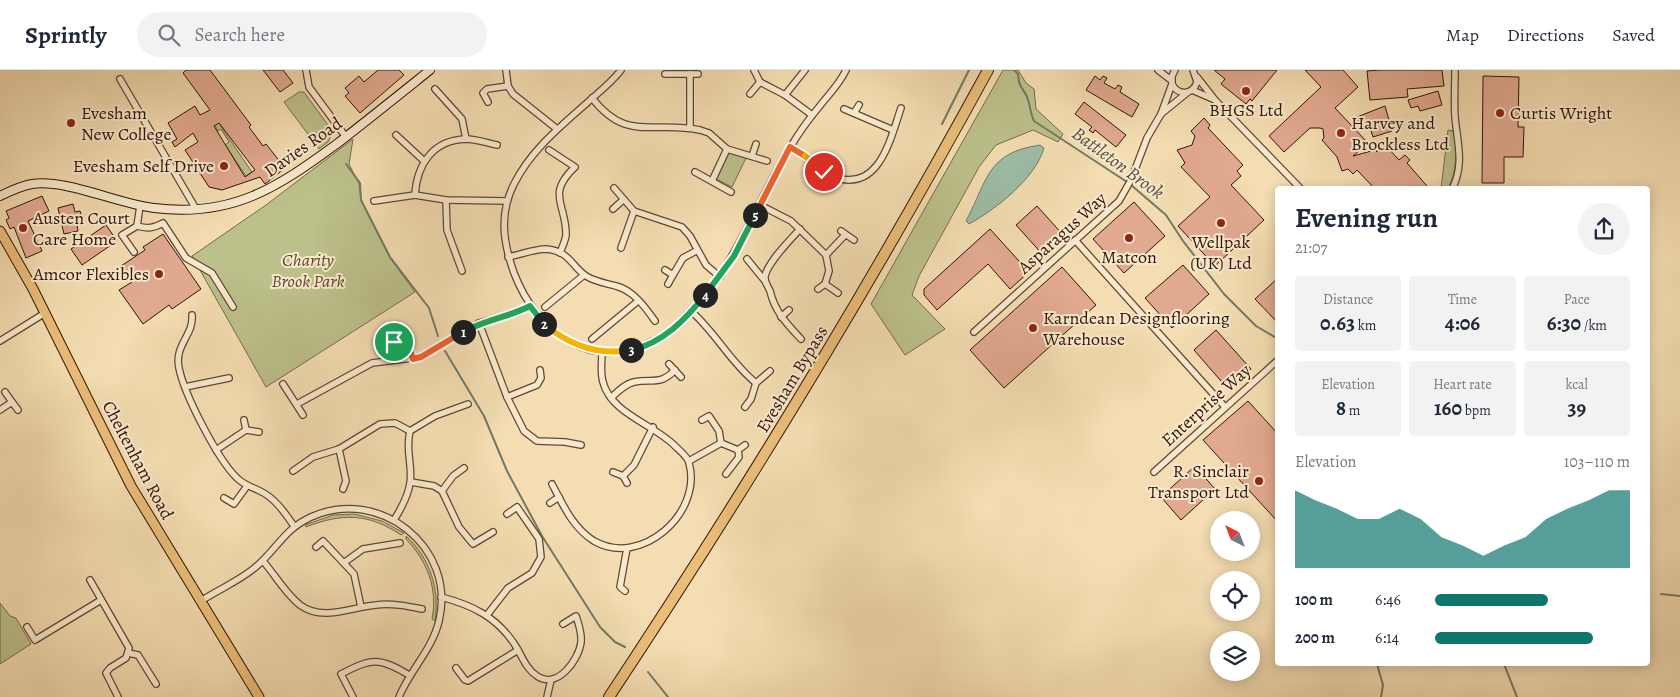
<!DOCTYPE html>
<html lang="en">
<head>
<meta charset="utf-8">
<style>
	:root { --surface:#fff; --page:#f2f2f3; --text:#1f2937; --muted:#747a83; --line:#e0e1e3; --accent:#0f766e }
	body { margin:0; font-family:Alegreya,serif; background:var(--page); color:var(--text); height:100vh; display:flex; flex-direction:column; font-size:19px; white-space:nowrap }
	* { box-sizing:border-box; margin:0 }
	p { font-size:16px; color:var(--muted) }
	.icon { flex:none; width:28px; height:28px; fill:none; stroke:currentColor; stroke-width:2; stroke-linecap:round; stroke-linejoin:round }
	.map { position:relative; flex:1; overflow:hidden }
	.side { position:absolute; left:1275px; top:116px; width:375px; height:480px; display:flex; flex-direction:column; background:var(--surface); border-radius:5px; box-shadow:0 2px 12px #0003 }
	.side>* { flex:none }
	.needle { width:32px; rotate:318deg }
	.controls { position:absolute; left:1210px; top:441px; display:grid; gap:10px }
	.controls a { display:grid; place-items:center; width:50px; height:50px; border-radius:50%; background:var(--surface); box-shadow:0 2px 12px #0003; font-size:25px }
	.pin { position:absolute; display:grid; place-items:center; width:42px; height:42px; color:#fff; margin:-21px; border:2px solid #fff; border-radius:50%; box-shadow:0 1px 5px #0007 }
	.km { position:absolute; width:25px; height:25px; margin:-12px; border-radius:50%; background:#222; color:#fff; font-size:14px; line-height:25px; text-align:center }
	.round { display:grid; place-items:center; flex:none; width:52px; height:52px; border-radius:26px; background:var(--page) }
	.headline { display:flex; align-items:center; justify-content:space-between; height:85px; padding:0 20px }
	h1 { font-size:28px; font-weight:700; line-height:38px }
	.figures { display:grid; grid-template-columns:repeat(3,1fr); gap:8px; height:85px; padding:5px 20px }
	.figures div { display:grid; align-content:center; border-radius:5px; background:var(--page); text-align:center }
	.figures b { font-size:21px; font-weight:700 }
	.figures small { font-size:14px; font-weight:400 }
	.figures p { font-size:14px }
	.chart { height:140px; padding:10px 20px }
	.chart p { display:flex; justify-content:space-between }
	.chart svg { width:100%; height:90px; margin-top:5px; fill:var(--accent); opacity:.7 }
	ul { padding:0 20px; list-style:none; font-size:16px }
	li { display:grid; grid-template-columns:80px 60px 1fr; align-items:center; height:38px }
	li i { height:12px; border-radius:6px; background:var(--accent) }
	header { display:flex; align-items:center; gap:30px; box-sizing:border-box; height:70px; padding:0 25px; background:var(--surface); border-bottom:1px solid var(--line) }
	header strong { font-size:24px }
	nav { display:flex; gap:28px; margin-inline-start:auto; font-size:18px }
	.search { width:350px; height:45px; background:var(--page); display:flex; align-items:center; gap:12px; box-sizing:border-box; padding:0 18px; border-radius:28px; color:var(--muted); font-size:19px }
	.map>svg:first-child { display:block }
</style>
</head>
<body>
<header>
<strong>Sprintly</strong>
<div class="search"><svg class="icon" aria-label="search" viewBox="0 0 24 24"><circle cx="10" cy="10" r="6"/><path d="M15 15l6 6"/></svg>Search here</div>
<nav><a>Map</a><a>Directions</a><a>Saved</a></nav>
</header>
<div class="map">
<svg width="1680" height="627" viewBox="0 0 1680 627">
	<rect width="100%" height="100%" fill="#f4ddb2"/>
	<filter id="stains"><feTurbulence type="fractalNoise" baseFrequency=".004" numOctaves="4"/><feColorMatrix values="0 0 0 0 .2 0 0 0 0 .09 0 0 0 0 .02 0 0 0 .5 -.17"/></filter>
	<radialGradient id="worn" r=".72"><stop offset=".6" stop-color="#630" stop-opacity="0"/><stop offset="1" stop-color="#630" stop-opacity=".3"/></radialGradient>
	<g fill="#bcc08b" stroke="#776a4a">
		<path d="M1003 0H1018L1026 13 1034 19 1036 39 1063 64 1058 72 1033 60 996 75 979 97 919 206 912 225 945 259 905 285 871 234Z"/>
		<path d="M299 22H304L333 62 328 72 319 79 284 32Z"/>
		<path d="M215 48 252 102 246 106 225 75 229 72 221 59 218 61 215 55Z"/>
		<path d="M1448 60 1453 61C1458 79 1457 101 1448 119H1441Z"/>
		<path d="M353 69 349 94 359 114 361 130 390 188 415 222 266 317 192 186 266 135Z"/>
		<path d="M729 83 746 88 732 117 716 109Z"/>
		<path d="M354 444 382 451 404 463 401 465C368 443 342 443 306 457L305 455 333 445Z"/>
		<path d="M406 466C430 488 440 519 435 551L432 549C438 518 427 491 406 469Z"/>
		<path d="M0 533 10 546 16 548 31 574 0 594Z"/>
	</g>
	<path fill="#9dbda7" stroke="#727967" d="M1040 75 1044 78C1035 109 996 139 969 154L966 151C988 110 986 83 1040 75Z"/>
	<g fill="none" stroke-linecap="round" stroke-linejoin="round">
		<g stroke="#727967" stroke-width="2">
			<path d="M1014 0 1018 4C1019 18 1022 16 1027 27 1030 33 1030 43 1034 51L1127 112"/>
			<path d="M942 54 969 0"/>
			<path d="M346 94 360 113 361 130 390 187 429 238 438 266"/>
			<path d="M1131 115 1166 145 1183 171 1224 224 1256 256 1278 269"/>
			<path d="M445 281 484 346 507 401 542 466 600 557 615 572 625 577"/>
			<path d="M1661 524 1680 526"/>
			<path d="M1377 594 1383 615 1381 627"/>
			<path d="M1504 594 1517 627"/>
			<path d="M648 602 668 627"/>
		</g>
	</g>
	<g fill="#e1a990" stroke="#321408" fill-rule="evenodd">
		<path d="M186 0H210L251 55 249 57 263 76 266 74 285 98 265 114 260 107 222 120 209 117 185 80 198 72 193 63 175 77 172 72 177 69 168 53 195 36 200 45 210 40 183 3ZM219 53 255 100 245 107 214 56Z"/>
		<path d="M263 0H283L293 13 280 22Z"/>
		<path d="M378 0H399L404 5 360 43 345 26 349 23 345 18 359 6 364 12Z"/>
		<path d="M1214 0H1277L1252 31 1250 29 1246 34 1221 14 1225 9Z"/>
		<path d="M1305 0H1343L1358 17 1335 38 1368 73 1353 86 1375 80 1377 82 1376 79 1386 76 1399 90 1405 85 1410 90 1407 93 1427 116 1424 119H1375L1357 100 1353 104 1348 99 1342 101 1337 87 1322 70 1324 68 1323 59 1320 58H1310L1284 82 1269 66 1321 17Z"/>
		<path d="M1380 0H1442L1444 16 1407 19 1408 27 1370 30 1367 1Z"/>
		<path d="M1095 6 1100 10 1103 6 1107 8 1104 13 1115 19 1118 15 1122 17 1120 22 1139 34 1132 47 1086 20Z"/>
		<path d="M1483 6 1519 7 1518 57H1524L1523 87H1504V113H1482Z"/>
		<path d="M1438 21 1442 35 1420 41 1418 36 1411 38 1408 30Z"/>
		<path d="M1084 32 1126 65 1116 77 1095 60 1093 63 1089 60 1092 57 1075 44Z"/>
		<path d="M1385 36 1392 61 1373 67 1369 55 1360 58 1357 47Z"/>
		<path d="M1204 48 1210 55 1208 58 1243 95 1237 101 1241 106 1231 115 1264 150 1215 196 1178 156 1210 127 1181 97 1185 93 1177 80 1192 75 1195 66 1191 61Z"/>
		<path d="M42 126 49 141 28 151 42 181 26 188 14 157 10 159 6 150 9 148 6 141Z"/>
		<path d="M1134 132 1165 166 1124 203 1093 169Z"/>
		<path d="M73 134 75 142 80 141 84 153 77 155 78 161 64 164 58 138Z"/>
		<path d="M1037 136 1065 167 1044 186 1016 155Z"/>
		<path d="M106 155 117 171 82 195 71 179Z"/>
		<path d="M990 159 1029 202 1010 219 988 194 937 240 924 225V219Z"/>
		<path d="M163 164 201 219 172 239 169 235 143 254 119 220 132 212 121 196 145 180 143 177Z"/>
		<path d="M1183 195 1209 224 1172 258 1145 228Z"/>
		<path d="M1062 197 1096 235 1004 318 970 280Z"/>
		<path d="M1278 208V253L1255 229Z"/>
		<path d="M1216 260 1251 299 1228 319 1194 280Z"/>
		<path d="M1248 331 1278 364V452L1203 370Z"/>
		<path d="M1195 396 1215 419 1181 450 1161 427Z"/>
	</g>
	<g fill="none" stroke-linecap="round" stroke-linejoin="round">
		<defs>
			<g id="street">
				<path d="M306 0 309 17 346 67"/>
				<path d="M506 0 508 16 513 24 557 59"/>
				<path d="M621 0C612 12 599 22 588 32 560 57 531 80 514 114 499 144 503 172 514 203 537 263 592 304 655 270 670 263 682 250 693 238 740 189 755 133 790 78 798 64 808 50 819 37 828 25 839 15 846 0"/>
				<path d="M754 0 760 12 785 25 812 45"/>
				<path d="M1158 0 1171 10"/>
				<path d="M1175 0 1172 6V14C1178 26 1193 25 1197 12L1193 0"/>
				<path d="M665 4H698"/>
				<path d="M1197 7 1215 30 1301 119"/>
				<path d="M120 9 196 139"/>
				<path d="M435 19 462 49 466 69"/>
				<path d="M1192 20 1213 29"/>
				<path d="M750 24 760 12"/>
				<path d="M785 25 805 0"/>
				<path d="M592 28C627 73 652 50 700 60L709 63 727 79 767 91"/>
				<path d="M488 32 483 23 487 19 508 16"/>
				<path d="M844 39 893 60"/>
				<path d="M854 43 859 35"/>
				<path d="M1161 44 1188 22"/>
				<path d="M690 58V4"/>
				<path d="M396 65 423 90"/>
				<path d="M790 77C805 85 816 99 831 106 879 125 890 70 901 38"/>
				<path d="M549 80 575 97C546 124 566 134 566 164 566 170 562 177 560 183"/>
				<path d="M752 86 756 74"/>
				<path d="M695 102 731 122"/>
				<path d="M712 111 727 79"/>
				<path d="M614 118 634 141 682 157 690 166 706 195 720 207"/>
				<path d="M1452 119C1465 95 1457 71 1455 47 1454 31 1455 15 1455 0"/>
				<path d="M415 125C417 94 433 70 466 69 476 69 487 73 497 75"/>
				<path d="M446 130 447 160 462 201"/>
				<path d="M374 131 415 125 446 130 507 131"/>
				<path d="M760 135 791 151 826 185"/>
				<path d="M613 139 623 130"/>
				<path d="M137 156C148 159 154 158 163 153L186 188 212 203 233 237"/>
				<path d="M800 159C790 170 768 192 765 206 764 212 768 216 770 221 775 242 787 254 801 269"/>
				<path d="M841 161 854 170"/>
				<path d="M1075 170 1225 337"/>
				<path d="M621 178 634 141"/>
				<path d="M134 182 122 165 137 156 140 136"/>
				<path d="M508 187C520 185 534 179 546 179 570 181 571 196 586 206 596 212 605 213 616 216 633 220 645 237 655 251"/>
				<path d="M747 189 765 211"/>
				<path d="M665 200 673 205 668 214"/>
				<path d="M673 205 683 188 696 181"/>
				<path d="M825 214 829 201 826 185 845 165"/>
				<path d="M818 219 825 214 838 223"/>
				<path d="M545 237 584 205"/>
				<path d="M691 241C716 263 730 292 756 313"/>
				<path d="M192 245C194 265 174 275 179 298 184 324 218 390 237 408 244 415 252 417 260 421 275 428 285 443 294 456"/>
				<path d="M781 247 789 240"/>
				<path d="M479 253 507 327 524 361 537 371 565 372 581 375"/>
				<path d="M398 256 404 265 413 289"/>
				<path d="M974 262 1119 131 1131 110 1147 68 1161 44 1172 14"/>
				<path d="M592 269 638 231"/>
				<path d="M0 271 45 243"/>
				<path d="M394 272 404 265"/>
				<path d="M669 294 681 307"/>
				<path d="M283 314 303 345"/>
				<path d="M185 317 229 308"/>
				<path d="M507 327 537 315 541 308 540 300"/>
				<path d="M611 328C617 322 625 314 634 312 652 308 660 316 675 300"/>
				<path d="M12 332 18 340"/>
				<path d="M297 334 372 293 421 287 479 253 519 242 531 236"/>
				<path d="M745 337 751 329 756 313 770 301"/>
				<path d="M0 340 12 332 5 322"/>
				<path d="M702 350 709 346 719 361 721 373 738 380 739 387 726 404"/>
				<path d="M246 360 259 362"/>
				<path d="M339 379 346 411 343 419"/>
				<path d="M216 380 246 360 244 350"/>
				<path d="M738 380 745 375"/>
				<path d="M689 391 721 373"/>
				<path d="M293 401 313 387 339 379 380 354 395 353 410 361"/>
				<path d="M613 402 623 406 627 413"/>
				<path d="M1154 402 1278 290"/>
				<path d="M623 406 634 395 653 357"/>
				<path d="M411 412 434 416 442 421 459 457 473 474 493 462"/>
				<path d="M552 414C563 435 573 458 594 471 641 498 703 443 689 393 688 387 680 381 675 376 654 354 611 344 603 312 600 302 602 292 602 282"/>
				<path d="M442 421 453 406 464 398"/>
				<path d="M224 428 234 434 247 416"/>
				<path d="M550 433 559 427"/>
				<path d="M394 450C401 439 408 426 410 413 413 396 405 381 410 361L435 346 468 334"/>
				<path d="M316 477 323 471 354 504 361 537"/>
				<path d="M263 491C275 505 286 524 300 535 323 552 351 537 376 535 392 533 407 536 422 539"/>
				<path d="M345 492 363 479 400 473"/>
				<path d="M90 510 129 578 126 588 110 598 106 603 118 627"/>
				<path d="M625 521 620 517 627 478"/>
				<path d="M441 527C472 535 497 547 515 575 522 586 526 599 537 606 557 620 579 590 581 572 582 563 579 555 576 546L563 554"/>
				<path d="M201 531C219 519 242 510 258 495 278 477 285 459 311 447 379 416 457 477 439 551 432 580 410 600 399 627"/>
				<path d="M487 545 508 518 532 503 541 487 539 469 517 437 507 444"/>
				<path d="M27 557 35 570 101 530"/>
				<path d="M128 583 138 585 156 614"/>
				<path d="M456 598 465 610 468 611 518 580"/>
				<path d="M353 627 341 604C372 588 379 587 409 605"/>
				<path d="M547 627 551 610"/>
			</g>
			<path id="secondary" d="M0 126C10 121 21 116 32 114 67 109 118 134 154 138 233 148 278 117 338 73 369 49 400 24 430 0"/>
			<path id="primary" d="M0 161 33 219 131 416 259 627"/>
			<path id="highway" d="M609 627C744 423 871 215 988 0"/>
		</defs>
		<use href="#street" stroke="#624632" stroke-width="8"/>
		<use href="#secondary" stroke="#321408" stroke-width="10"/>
		<use href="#primary" stroke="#321408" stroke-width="11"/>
		<use href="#highway" stroke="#321408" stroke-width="12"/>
		<use href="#street" stroke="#f8e9cd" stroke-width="5.5"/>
		<use href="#secondary" stroke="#f8e9cd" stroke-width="8"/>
		<use href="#primary" stroke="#eabe79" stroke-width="9"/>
		<use href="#highway" stroke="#eabe79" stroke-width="10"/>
	</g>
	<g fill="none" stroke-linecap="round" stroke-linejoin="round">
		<defs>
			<path id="split-1" d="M394 272 404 265 413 289 421 287 463 262"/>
			<path id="split-2" d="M463 262C485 250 509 247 530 236L544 254"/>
			<path id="split-3" d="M544 254C569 275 597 286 631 280"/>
			<path id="split-4" d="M631 280C662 274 686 249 705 225"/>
			<path id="split-5" d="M705 225 734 186 755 145"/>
			<path id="split-6" d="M755 145 790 77 805 86"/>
			<path id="split-7" d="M805 86 824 102"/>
		</defs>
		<use href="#split-1" stroke="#fff" stroke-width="10"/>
		<use href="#split-2" stroke="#fff" stroke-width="10"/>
		<use href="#split-3" stroke="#fff" stroke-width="10"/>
		<use href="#split-4" stroke="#fff" stroke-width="10"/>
		<use href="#split-5" stroke="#fff" stroke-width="10"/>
		<use href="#split-6" stroke="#fff" stroke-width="10"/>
		<use href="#split-7" stroke="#fff" stroke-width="10"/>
		<use href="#split-1" stroke="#f0652b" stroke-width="6"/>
		<use href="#split-2" stroke="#22a559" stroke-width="6"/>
		<use href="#split-3" stroke="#f5b400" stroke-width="6"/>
		<use href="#split-4" stroke="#22a559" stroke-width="6"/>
		<use href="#split-5" stroke="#22a559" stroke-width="6"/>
		<use href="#split-6" stroke="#f0652b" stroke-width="6"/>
		<use href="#split-7" stroke="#f5b400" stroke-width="6"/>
	</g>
	<g fill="#8f2418" stroke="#f8e9cd" stroke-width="2">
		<circle cx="1246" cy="21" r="5"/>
		<circle cx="1500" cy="43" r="5"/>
		<circle cx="71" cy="53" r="5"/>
		<circle cx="1341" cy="63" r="5"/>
		<circle cx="224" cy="96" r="5"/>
		<circle cx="1221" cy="153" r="5"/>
		<circle cx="23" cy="158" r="5"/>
		<circle cx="1129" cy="168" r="5"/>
		<circle cx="159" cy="204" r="5"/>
		<circle cx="1033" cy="258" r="5"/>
		<circle cx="1259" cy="411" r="5"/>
	</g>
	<g text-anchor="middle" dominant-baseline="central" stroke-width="4" stroke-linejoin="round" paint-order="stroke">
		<g font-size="18" fill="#321408" stroke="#f8e9cd" text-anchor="start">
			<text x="1246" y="40" text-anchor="middle">BHGS Ltd</text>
			<text x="81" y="43">Evesham<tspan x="81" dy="21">New College</tspan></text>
			<text x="1510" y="43">Curtis Wright</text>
			<text x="1351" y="53">Harvey and<tspan x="1351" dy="21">Brockless Ltd</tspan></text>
			<text x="214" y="96" text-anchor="end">Evesham Self Drive</text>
			<text x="33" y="148">Austen Court<tspan x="33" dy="21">Care Home</tspan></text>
			<text x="1221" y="172" text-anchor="middle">Wellpak<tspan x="1221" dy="21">(UK) Ltd</tspan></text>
			<text x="1129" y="187" text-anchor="middle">Matcon</text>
			<text x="149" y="204" text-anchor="end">Amcor Flexibles</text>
			<text x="1043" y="248">Karndean Designflooring<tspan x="1043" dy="21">Warehouse</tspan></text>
			<text x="1249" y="401" text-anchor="end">R. Sinclair<tspan x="1249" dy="21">Transport Ltd</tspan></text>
		</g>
		<g font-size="18" fill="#321408" stroke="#f8e9cd">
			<text transform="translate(303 77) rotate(-35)">Davies Road</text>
			<text transform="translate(1062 163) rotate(-42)">Asparagus Way</text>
			<text transform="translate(792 309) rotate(-59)">Evesham Bypass</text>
			<text transform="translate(1206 335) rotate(-42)">Enterprise Way</text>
			<text transform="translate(138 390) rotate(62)">Cheltenham Road</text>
		</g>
		<g font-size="18" font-style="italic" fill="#5b482f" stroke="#f8e9cd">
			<text x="308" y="190">Charity<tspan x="308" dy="21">Brook Park</tspan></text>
		</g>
		<g font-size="19" font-style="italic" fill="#574f40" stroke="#f8e9cd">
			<text transform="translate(1118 93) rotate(36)">Battleton Brook</text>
		</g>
	</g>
	<rect width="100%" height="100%" filter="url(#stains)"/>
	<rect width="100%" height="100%" fill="url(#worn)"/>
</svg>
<div class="controls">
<a><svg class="needle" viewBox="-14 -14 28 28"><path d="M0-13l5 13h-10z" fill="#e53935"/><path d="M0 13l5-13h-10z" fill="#747a83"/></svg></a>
<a><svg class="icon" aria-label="locate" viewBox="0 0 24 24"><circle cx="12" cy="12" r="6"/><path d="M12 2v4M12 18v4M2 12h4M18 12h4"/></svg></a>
<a><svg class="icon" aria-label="layers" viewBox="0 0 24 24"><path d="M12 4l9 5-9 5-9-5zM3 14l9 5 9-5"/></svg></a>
</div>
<div class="pin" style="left:394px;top:272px;background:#1e9e55"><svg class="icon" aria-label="arrive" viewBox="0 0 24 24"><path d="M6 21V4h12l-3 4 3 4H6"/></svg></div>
<div class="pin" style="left:824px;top:102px;background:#d93025"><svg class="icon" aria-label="check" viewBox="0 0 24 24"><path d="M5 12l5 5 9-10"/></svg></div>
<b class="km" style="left:463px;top:262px">1</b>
<b class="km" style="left:544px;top:254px">2</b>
<b class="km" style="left:631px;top:280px">3</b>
<b class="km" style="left:705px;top:225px">4</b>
<b class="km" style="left:755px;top:145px">5</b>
<section class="side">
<div class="headline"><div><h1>Evening run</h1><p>21:07</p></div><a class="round"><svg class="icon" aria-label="share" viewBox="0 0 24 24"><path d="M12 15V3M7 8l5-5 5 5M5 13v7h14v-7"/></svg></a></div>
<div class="figures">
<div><p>Distance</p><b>0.63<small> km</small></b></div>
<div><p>Time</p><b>4:06</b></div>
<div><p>Pace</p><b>6:30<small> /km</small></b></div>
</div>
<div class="figures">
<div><p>Elevation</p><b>8<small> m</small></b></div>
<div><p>Heart rate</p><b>160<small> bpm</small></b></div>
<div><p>kcal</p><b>39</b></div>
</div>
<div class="chart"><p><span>Elevation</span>103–110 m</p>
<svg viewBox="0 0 160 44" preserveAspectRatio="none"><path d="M0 44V6L10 11L20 15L30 20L40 20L50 15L60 20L70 29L80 33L90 38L100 33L110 29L120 20L130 15L140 11L150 6L160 6V44z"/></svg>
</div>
<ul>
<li><b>100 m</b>6:46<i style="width:58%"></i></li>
<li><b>200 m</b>6:14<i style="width:81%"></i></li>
</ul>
</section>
</div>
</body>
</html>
